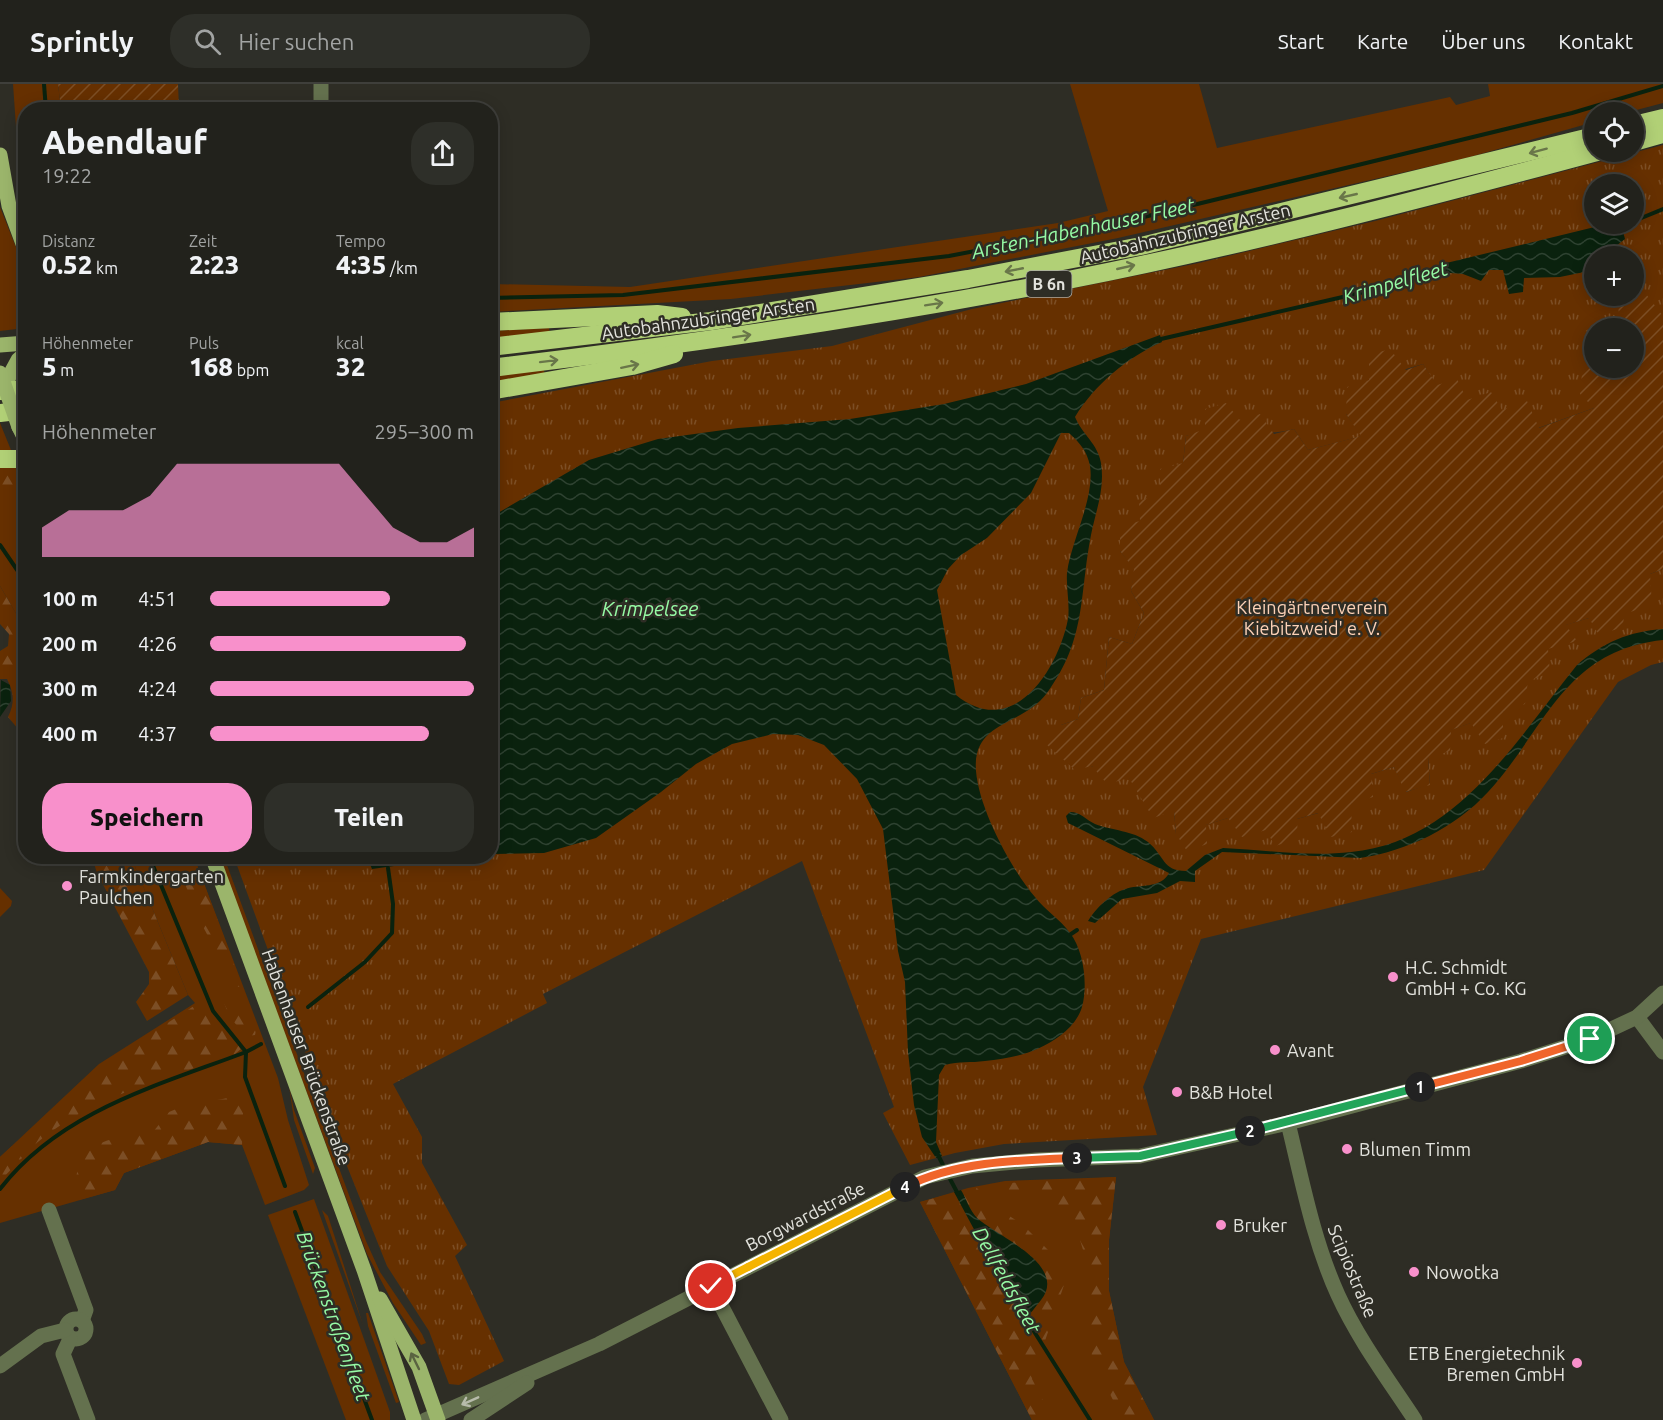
<!DOCTYPE html>
<html lang="de">
<head>
<meta charset="utf-8">
<style>
	:root { --surface:#22221c; --page:#2e2f29; --text:#f1f3f6; --muted:#a2a4a3; --line:#3f3f3b; --accent:#f890cb }
	body { margin:0; font-family:Ubuntu,sans-serif; background:var(--page); color:var(--text); height:100vh; display:flex; flex-direction:column; font-size:22px; white-space:nowrap }
	* { box-sizing:border-box; margin:0 }
	p { font-size:20px; color:var(--muted) }
	.icon { flex:none; width:33px; height:33px; fill:none; stroke:currentColor; stroke-width:2; stroke-linecap:round; stroke-linejoin:round }
	.map { position:relative; flex:1; overflow:hidden }
	.details { position:absolute; left:18px; top:18px; width:480px; height:762px; display:flex; flex-direction:column; background:var(--surface); border-radius:24px; box-shadow:0 3px 15px #0003,0 0 0 2px var(--line) }
	.details>* { flex:none }
	.buttons { position:absolute; left:1584px; top:18px; display:grid; gap:12px }
	.buttons a { display:grid; place-items:center; width:60px; height:60px; border-radius:50%; background:var(--surface); box-shadow:0 3px 15px #0003,0 0 0 2px var(--line); font-size:30px }
	.pin { position:absolute; display:grid; place-items:center; width:51px; height:51px; color:#fff; margin:-26px; border:3px solid #fff; border-radius:50%; box-shadow:0 2px 6px #0007 }
	.km { position:absolute; width:30px; height:30px; margin:-15px; border-radius:50%; background:#222; color:#fff; font-size:16px; line-height:30px; text-align:center }
	.round { display:grid; place-items:center; flex:none; width:63px; height:63px; border-radius:24px; background:var(--page) }
	.overview { display:flex; align-items:center; justify-content:space-between; height:102px; padding:0 24px }
	h1 { font-size:33px; font-weight:800; line-height:45px }
	.stats { display:grid; grid-template-columns:repeat(3,1fr); gap:9px; height:102px; padding:6px 24px }
	.stats div { display:grid; align-content:center }
	.stats b { font-size:26px; font-weight:800 }
	.stats small { font-size:16px; font-weight:400 }
	.stats p { font-size:16px }
	.chart { height:168px; padding:12px 24px }
	.chart p { display:flex; justify-content:space-between }
	.chart svg { width:100%; height:108px; margin-top:6px; fill:var(--accent); opacity:.7 }
	.button { display:flex; gap:12px; margin-top:auto; padding:12px 24px }
	.button a { flex:1; height:69px; border-radius:24px; background:var(--accent); color:#111; font-size:24px; font-weight:800; line-height:69px; text-align:center }
	.button a+a { background:var(--page); color:var(--text) }
	ul { padding:0 24px; list-style:none; font-size:20px }
	li { display:grid; grid-template-columns:96px 72px 1fr; align-items:center; height:45px }
	li i { height:15px; border-radius:8px; background:var(--accent) }
	header { display:flex; align-items:center; gap:36px; box-sizing:border-box; height:84px; padding:0 30px; background:var(--surface); border-bottom:2px solid var(--line) }
	header strong { font-size:28px }
	nav { display:flex; gap:33px; margin-inline-start:auto; font-size:21px }
	.search { width:420px; height:54px; background:var(--page); display:flex; align-items:center; gap:15px; box-sizing:border-box; padding:0 21px; border-radius:24px; color:var(--muted); font-size:22px }
	.map>svg:first-child { display:block }
</style>
</head>
<body>
<header>
<strong>Sprintly</strong>
<div class="search"><svg class="icon" aria-label="search" viewBox="0 0 24 24"><circle cx="10" cy="10" r="6"/><path d="M15 15l6 6"/></svg>Hier suchen</div>
<nav><a>Start</a><a>Karte</a><a>Über uns</a><a>Kontakt</a></nav>
</header>
<div class="map">
<svg width="1663" height="1336" viewBox="0 0 1663 1336">
	<defs>
		<pattern id="forest-firs" width="22" height="20" patternUnits="userSpaceOnUse" patternTransform="scale(1.5)"><rect width="22" height="20" fill="#663000"/><path d="M5 1l3.5 6h-7zM16 11l3.5 6h-7z" fill="#7c4e25"/></pattern>
		<pattern id="park-tufts" width="24" height="20" patternUnits="userSpaceOnUse" patternTransform="scale(1.5)"><rect width="24" height="20" fill="#663000"/><path d="M3 7l-1-3M5 7V3M7 7l1-3M15 17l-1-3M17 17v-4M19 17l1-3" fill="none" stroke="#7c4e25"/></pattern>
		<pattern id="garden-furrows" width="10" height="10" patternUnits="userSpaceOnUse" patternTransform="scale(1.5)"><rect width="10" height="10" fill="#663000"/><path d="M-1 1l2-2M0 10L10 0M9 11l2-2" fill="none" stroke="#7c4e25"/></pattern>
		<pattern id="water-waves" width="16" height="10" patternUnits="userSpaceOnUse" patternTransform="scale(1.5)"><rect width="16" height="10" fill="#0a220e"/><path d="M0 5q4-4 8 0t8 0" fill="none" stroke="#2e4231"/></pattern>
	</defs>
	<rect width="100%" height="100%" fill="#2e2d25"/>
	<g fill="#663000">
		<path d="M13 0H58L61 25 26 26 25 125 21 114Z"/>
		<path d="M1070 0H1199L1217 64 1450 13 1456 21 1490 12 1488 0H1663V19L1629 28H1594V38L1466 74 1118 154 919 193 731 215 491 228V200L630 203 1058 139 1108 127Z"/>
		<path d="M0 123 25 186V244L0 247Z"/>
		<path d="M549 244 550 250 491 256V247Z"/>
		<path d="M544 286 545 294 491 303V292Z"/>
		<path d="M0 339 11 366H0Z"/>
		<path d="M15 383 25 401V545L0 502V384Z"/>
		<path d="M131 773H194L278 994 288 1036 309 1101 304 1106 265 1121 242 1061 208 1058 124 1089 115 1106 0 1139V1073L99 980 195 919 188 911Z"/>
		<path d="M219 773H224L366 1157 380 1188 422 1250 426 1259 421 1261 393 1219 367 1170Z"/>
		<path d="M0 804 12 817 11 822 0 833Z"/>
		<path d="M289 1002 294 1026 315 1084 313 1090 294 1036Z"/>
		<path d="M1116 1093 1109 1156V1207L1124 1278 1154 1336H1032L920 1118 968 1104 1005 1097Z"/>
		<path d="M314 1115 390 1328V1336H346L268 1131Z"/>
		<path d="M322 1126 328 1132 363 1241Z"/>
		<path d="M366 1229H368L399 1318 396 1319 368 1242Z"/>
	</g>
	<g fill="url(#forest-firs)">
		<path d="M15 383 16 394 10 412 0 418V384Z"/>
		<path d="M0 502 25 545V653L8 633C15 619 14 609 7 595H0V567L8 562 9 550 0 540Z"/>
		<path d="M92 773H131L188 911 147 937 136 918 149 900V888L97 789Z"/>
		<path d="M174 773H194L241 899 240 903 235 902 201 839Z"/>
		<path d="M227 914H232C241 923 259 937 255 951L247 952 231 935 224 919Z"/>
		<path d="M205 915 214 932 241 965 235 970C164 996 82 1014 27 1068L17 1059 100 982Z"/>
		<path d="M238 1012 243 1029 242 1061 208 1058 124 1089 115 1106 79 1116C70 1088 82 1063 112 1055 125 1051 140 1051 153 1048L169 1028 181 1023Z"/>
		<path d="M12 1062 22 1074 0 1097V1073Z"/>
		<path d="M1116 1093 1109 1156V1207L1124 1278 1154 1336H1123L1092 1274 1085 1212 1088 1182 1080 1156 1091 1143 1061 1129 1031 1110 995 1108 989 1100Z"/>
		<path d="M976 1103 992 1121 1022 1140 1055 1173 1064 1201 1032 1295 1053 1336H1032L920 1118Z"/>
	</g>
	<path fill="url(#park-tufts)" fill-rule="evenodd" d="M1663 61V232L1615 244H1594V275L1583 280 1594 324 1538 344 1501 327 1467 316 1437 302 1423 280 1369 296 1346 330 1362 352 1308 366 1294 345C1258 355 1222 340 1186 352L1183 379 1120 467 1135 485 1131 507 1144 529 1132 560 1109 553 1104 606 1081 614 1078 635 1061 641 1091 682 1129 694 1174 727 1176 750 1228 734 1297 735 1351 720 1371 690 1394 683 1406 708 1430 700 1428 673 1450 646 1503 628 1565 541 1589 534 1623 530 1650 490 1663 485V578L1651 581 1618 598 1484 786 1201 855 1143 1003 1157 1051 1004 1060 955 1069 910 1081 883 1029 894 1023 802 777 543 910 547 919 393 1000 422 1053V1079L467 1161 455 1172 504 1277 459 1301 449 1300 429 1247 387 1182 347 1082 234 773 490 772 491 319 712 277 832 262 972 225 1199 179 1375 137ZM1594 100H1634V140H1594ZM1594 172H1634V212H1594Z"/>
	<g fill="url(#garden-furrows)">
		<path d="M58 0H178L179 25H61Z"/>
		<path d="M1646 210 1663 232V485L1650 490 1652 521 1624 530 1623 543 1599 551 1589 534 1566 541 1577 557 1548 565 1550 589 1528 597 1525 620 1503 628V654L1485 660 1471 639 1451 646 1450 667 1428 674 1430 701 1405 708 1394 683 1371 690 1373 713 1351 720 1352 748 1331 753 1318 729 1297 735 1298 755 1275 762 1266 746 1242 753 1228 734 1206 741 1207 760 1187 767 1176 750 1174 727 1153 734 1129 694 1107 700 1092 682 1075 686 1046 660 1061 641 1078 635 1081 614 1104 606 1109 553 1132 560 1144 529 1131 507 1134 485 1120 467V442L1140 437 1139 417 1160 410V385L1183 379 1186 352 1205 345V325L1226 319 1240 336 1260 330 1274 350 1294 345 1308 366 1361 352 1346 330 1347 303 1369 296V271L1390 265 1406 286 1423 280 1437 301 1457 295 1467 316 1491 308 1502 326 1527 317 1539 344 1594 324 1580 310 1583 279 1594 275V284H1634V244H1615L1621 242 1618 223Z"/>
	</g>
	<g fill="url(#water-waves)" fill-rule="evenodd">
		<path d="M1607 140H1621L1625 155 1616 162 1609 172H1594V186L1560 193 1524 194 1523 208 1509 210 1503 186H1489L1481 197 1463 190 1436 188 1434 182Z"/>
		<path d="M1160 251 1162 258C1129 272 1094 301 1075 333 1082 350 1098 360 1101 379 1105 405 1096 426 1091 451 1079 512 1087 554 1047 609 1022 643 972 636 976 687 979 725 1011 785 1035 813 1045 826 1060 835 1070 849 1084 867 1088 901 1082 923 1079 934 1070 944 1061 951 1037 969 1014 974 985 977 971 979 959 977 945 981L939 991 936 1058 942 1072 936 1074 922 1053 914 1021 908 968 905 898 898 867 883 745 857 695 824 661 798 651 773 650 732 660 696 680 661 708 596 754 544 769 491 770V433L589 376 658 355 738 344 850 335 944 320 1026 300ZM1061 349H1069C1080 359 1087 367 1090 382 1095 414 1071 457 1067 489 1066 504 1070 520 1068 535 1058 586 1013 657 956 611L937 506 948 485 961 471 987 454 1031 409Z"/>
		<path d="M1663 545V556C1564 566 1545 646 1488 708 1455 744 1407 767 1360 774L1222 768 1195 787V798L1180 797 1157 809 1122 815 1095 839 1088 837C1096 824 1110 810 1125 805 1139 800 1161 805 1169 789L1068 739 1066 732 1070 728C1081 728 1086 736 1095 740 1113 747 1132 746 1148 758 1165 772 1162 787 1186 787L1205 771 1223 764C1265 766 1310 773 1351 768 1457 758 1516 656 1577 581 1602 559 1630 547 1663 545Z"/>
		<path d="M1 596 10 601 11 617 0 633Z"/>
		<path d="M367 773H394V782L372 785Z"/>
		<path d="M961 1106C966 1114 970 1127 977 1134 995 1151 1069 1181 1041 1216 1035 1223 1031 1231 1022 1235L954 1108Z"/>
	</g>
	<g fill="none" stroke-linecap="round" stroke-linejoin="round">
		<g stroke="#0a220e" stroke-width="4">
			<path d="M44 0 46 26"/>
			<path d="M1634 137 1663 125"/>
			<path d="M1620 145 1630 140"/>
			<path d="M490 214 623 211 949 172 1115 140 1572 29 1663 2"/>
			<path d="M1161 255 1360 209 1437 184"/>
			<path d="M0 461 26 499"/>
			<path d="M149 772 213 927 246 968"/>
			<path d="M1071 850 1077 846"/>
			<path d="M308 923 365 878 392 849 393 820 388 784"/>
			<path d="M246 968 245 993 285 1102"/>
			<path d="M937 1069 944 1083"/>
			<path d="M949 1093 958 1110"/>
			<path d="M0 1105C60 1027 159 1001 246 968L261 960"/>
			<path d="M295 1128 372 1336"/>
			<path d="M1023 1230 1090 1336"/>
		</g>
		<g stroke="#64714e" stroke-width="15">
			<path d="M321 26V0"/>
			<path d="M1637 933 1663 968"/>
			<path d="M1288 1039C1302 1096 1313 1156 1338 1211 1358 1255 1388 1295 1415 1336"/>
			<path d="M49 1126 86 1226 82 1237"/>
			<path d="M711 1202 781 1336"/>
			<circle cx="76" cy="1245" r="10"/>
			<path d="M70 1255 63 1270 88 1336"/>
			<path d="M0 1282 41 1252 65 1246"/>
			<path d="M425 1336 599 1260 925 1093 972 1082 1036 1076 1140 1072 1288 1039 1521 977 1590 955 1637 933 1663 909"/>
			<path d="M471 1336 527 1299"/>
		</g>
		<g stroke="#9bb56b" stroke-width="15">
			<path d="M0 71 9 122 26 168"/>
			<path d="M0 261 26 259"/>
			<path d="M4 302 18 276 26 269"/>
			<path d="M19 343 26 357"/>
			<path d="M212 772 364 1186 414 1336"/>
			<path d="M380 1215 419 1283 438 1336"/>
		</g>
		<g stroke="#b1d076" stroke-width="18">
			<path d="M1634 41 1663 34"/>
			<path d="M1634 58 1663 50"/>
			<path d="M490 238 657 230 682 233"/>
			<path d="M490 263 711 237 968 195 1141 162 1594 52"/>
			<path d="M490 284C684 261 877 233 1068 196 1246 161 1422 115 1597 68"/>
			<path d="M0 307 26 305"/>
			<path d="M490 307 632 282 674 270"/>
			<path d="M0 329 26 326"/>
			<path d="M0 375H26"/>
		</g>
		<path stroke="#9bb56b" stroke-width="15" d="M0 289 19 343"/>
	</g>
	<defs><path id="oneway-shaft" d="M-6 0H5M1.5-3L5.5 0L1.5 3" fill="none" stroke-width="1.6" stroke-linecap="round" stroke-linejoin="round" transform="scale(1.5)"/></defs>
	<g stroke="#697649">
		<use href="#oneway-shaft" transform="translate(1538 67) rotate(165)"/>
		<use href="#oneway-shaft" transform="translate(1348 112) rotate(167)"/>
		<use href="#oneway-shaft" transform="translate(1126 183) rotate(-13)"/>
		<use href="#oneway-shaft" transform="translate(1014 186) rotate(169)"/>
		<use href="#oneway-shaft" transform="translate(934 220) rotate(-9)"/>
		<use href="#oneway-shaft" transform="translate(742 252) rotate(-9)"/>
		<use href="#oneway-shaft" transform="translate(549 277) rotate(-7)"/>
		<use href="#oneway-shaft" transform="translate(630 282) rotate(-12)"/>
	</g>
	<use stroke="#5a6341" href="#oneway-shaft" transform="translate(415 1277) rotate(-116)"/>
	<use stroke="#b7bbab" href="#oneway-shaft" transform="translate(470 1317) rotate(156)"/>
	<g fill="none" stroke-linecap="round" stroke-linejoin="round">
		<defs>
			<path id="split-1" d="M1420 1003 1521 977 1590 955"/>
			<path id="split-2" d="M1250 1047 1420 1003"/>
			<path id="split-3" d="M1077 1074 1140 1072 1250 1047"/>
			<path id="split-4" d="M905 1103C956 1077 1020 1076 1077 1074"/>
			<path id="split-5" d="M748 1183 905 1103"/>
			<path id="split-6" d="M711 1202 748 1183"/>
		</defs>
		<use href="#split-1" stroke="#fff" stroke-width="12"/>
		<use href="#split-2" stroke="#fff" stroke-width="12"/>
		<use href="#split-3" stroke="#fff" stroke-width="12"/>
		<use href="#split-4" stroke="#fff" stroke-width="12"/>
		<use href="#split-5" stroke="#fff" stroke-width="12"/>
		<use href="#split-6" stroke="#fff" stroke-width="12"/>
		<use href="#split-1" stroke="#f0652b" stroke-width="8"/>
		<use href="#split-2" stroke="#22a559" stroke-width="8"/>
		<use href="#split-3" stroke="#22a559" stroke-width="8"/>
		<use href="#split-4" stroke="#f0652b" stroke-width="8"/>
		<use href="#split-5" stroke="#f5b400" stroke-width="8"/>
		<use href="#split-6" stroke="#f5b400" stroke-width="8"/>
	</g>
	<g fill="#f890cb" stroke="#2e2d25" stroke-width="2">
		<circle cx="67" cy="802" r="6"/>
		<circle cx="1393" cy="893" r="6"/>
		<circle cx="1275" cy="966" r="6"/>
		<circle cx="1177" cy="1008" r="6"/>
		<circle cx="1347" cy="1065" r="6"/>
		<circle cx="1221" cy="1141" r="6"/>
		<circle cx="1414" cy="1188" r="6"/>
		<circle cx="1577" cy="1279" r="6"/>
	</g>
	<g text-anchor="middle" dominant-baseline="central" stroke-width="5" stroke-linejoin="round" paint-order="stroke">
		<rect fill="#2e2d25" stroke="#adaca6" stroke-width="1.5" x="1026.5" y="187" width="45" height="26" rx="4.5"/>
		<g font-size="16" font-weight="bold" fill="#e3e3dd">
			<text x="1049" y="200">B 6n</text>
		</g>
		<g font-size="18" fill="#e3e3dd" stroke="#2e2d25">
			<text transform="translate(1185 149) rotate(-13)">Autobahnzubringer Arsten</text>
			<text transform="translate(708 234) rotate(-8)">Autobahnzubringer Arsten</text>
			<text transform="translate(307 973) rotate(70)">Habenhauser Brückenstraße</text>
			<text transform="translate(805 1132) rotate(-27)">Borgwardstraße</text>
			<text transform="translate(1353 1187) rotate(67)">Scipiostraße</text>
		</g>
		<g font-size="18" fill="#fcd1b6" stroke="#2e2d25">
			<text x="1312" y="523">Kleingärtnerverein<tspan x="1312" dy="21">Kiebitzweid' e. V.</tspan></text>
		</g>
		<g font-size="18" fill="#e3e3dd" stroke="#2e2d25" text-anchor="start">
			<text x="79" y="792">Farmkindergarten<tspan x="79" dy="21">Paulchen</tspan></text>
			<text x="1405" y="883">H.C. Schmidt<tspan x="1405" dy="21">GmbH + Co. KG</tspan></text>
			<text x="1287" y="966">Avant</text>
			<text x="1189" y="1008">B&amp;B Hotel</text>
			<text x="1359" y="1065">Blumen Timm</text>
			<text x="1233" y="1141">Bruker</text>
			<text x="1426" y="1188">Nowotka</text>
			<text x="1565" y="1269" text-anchor="end">ETB Energietechnik<tspan x="1565" dy="21">Bremen GmbH</tspan></text>
		</g>
		<g font-size="20" font-style="italic" fill="#96fba5" stroke="#2e2d25">
			<text transform="translate(1083 144) rotate(-12)">Arsten-Habenhauser Fleet</text>
			<text transform="translate(1395 198) rotate(-16)">Krimpelfleet</text>
			<text x="650" y="524">Krimpelsee</text>
			<text transform="translate(1007 1196) rotate(61)">Dellfeldsfleet</text>
			<text transform="translate(334 1232) rotate(70)">Brückenstraßenfleet</text>
		</g>
	</g>
</svg>
<div class="buttons">
<a><svg class="icon" aria-label="locate" viewBox="0 0 24 24"><circle cx="12" cy="12" r="6"/><path d="M12 2v4M12 18v4M2 12h4M18 12h4"/></svg></a>
<a><svg class="icon" aria-label="layers" viewBox="0 0 24 24"><path d="M12 4l9 5-9 5-9-5zM3 14l9 5 9-5"/></svg></a>
<a>+</a>
<a>−</a>
</div>
<div class="pin" style="left:1590px;top:955px;background:#1e9e55"><svg class="icon" aria-label="arrive" viewBox="0 0 24 24"><path d="M6 21V4h12l-3 4 3 4H6"/></svg></div>
<div class="pin" style="left:711px;top:1202px;background:#d93025"><svg class="icon" aria-label="check" viewBox="0 0 24 24"><path d="M5 12l5 5 9-10"/></svg></div>
<b class="km" style="left:1420px;top:1003px">1</b>
<b class="km" style="left:1250px;top:1047px">2</b>
<b class="km" style="left:1077px;top:1074px">3</b>
<b class="km" style="left:905px;top:1103px">4</b>
<section class="details">
<div class="overview"><div><h1>Abendlauf</h1><p>19:22</p></div><a class="round"><svg class="icon" aria-label="share" viewBox="0 0 24 24"><path d="M12 15V3M7 8l5-5 5 5M5 13v7h14v-7"/></svg></a></div>
<div class="stats">
<div><p>Distanz</p><b>0.52<small> km</small></b></div>
<div><p>Zeit</p><b>2:23</b></div>
<div><p>Tempo</p><b>4:35<small> /km</small></b></div>
</div>
<div class="stats">
<div><p>Höhenmeter</p><b>5<small> m</small></b></div>
<div><p>Puls</p><b>168<small> bpm</small></b></div>
<div><p>kcal</p><b>32</b></div>
</div>
<div class="chart"><p><span>Höhenmeter</span>295–300 m</p>
<svg viewBox="0 0 160 44" preserveAspectRatio="none"><path d="M0 44V32L10 25L20 25L30 25L40 19L50 6L60 6L70 6L80 6L90 6L100 6L110 6L120 19L130 32L140 38L150 38L160 32V44z"/></svg>
</div>
<ul>
<li><b>100 m</b>4:51<i style="width:68%"></i></li>
<li><b>200 m</b>4:26<i style="width:97%"></i></li>
<li><b>300 m</b>4:24<i style="width:100%"></i></li>
<li><b>400 m</b>4:37<i style="width:83%"></i></li>
</ul>
<div class="button"><a>Speichern</a><a>Teilen</a></div>
</section>
</div>
</body>
</html>
